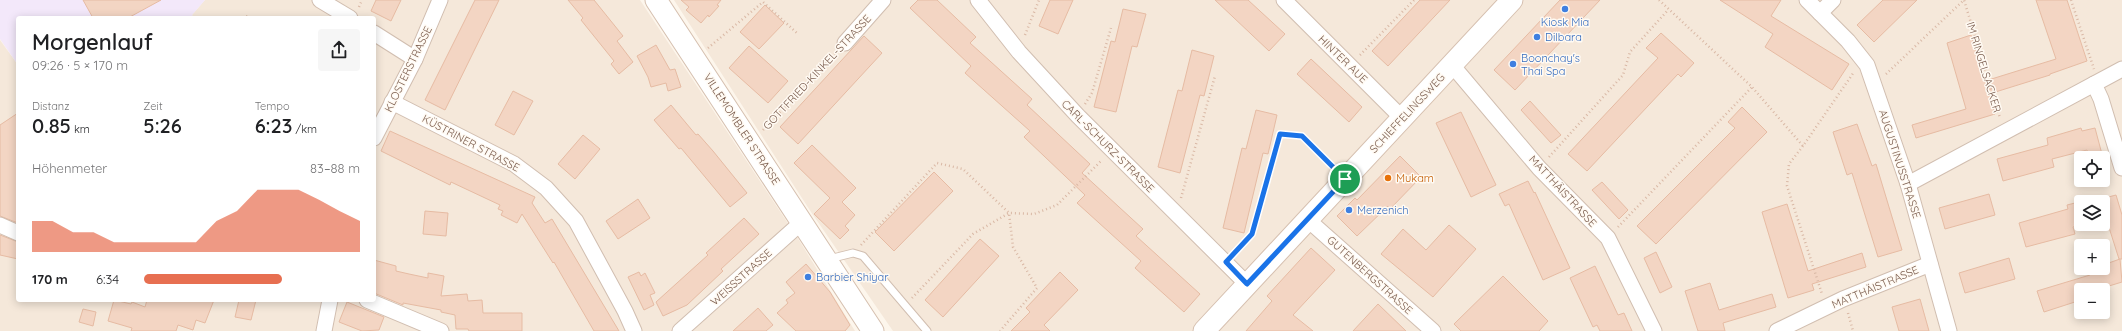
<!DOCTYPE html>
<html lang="de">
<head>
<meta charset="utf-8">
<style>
	:root { --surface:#fff; --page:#f6f6f6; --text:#202124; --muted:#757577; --accent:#e76f51 }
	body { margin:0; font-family:Quicksand,sans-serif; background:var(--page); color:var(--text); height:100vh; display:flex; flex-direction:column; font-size:15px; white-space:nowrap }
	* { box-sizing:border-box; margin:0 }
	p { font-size:13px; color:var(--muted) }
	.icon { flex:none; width:22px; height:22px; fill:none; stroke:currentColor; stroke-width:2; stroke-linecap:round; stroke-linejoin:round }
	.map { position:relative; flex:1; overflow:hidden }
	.panel { position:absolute; left:16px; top:16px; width:360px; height:286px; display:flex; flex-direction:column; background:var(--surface); border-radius:4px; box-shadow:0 2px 10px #0003 }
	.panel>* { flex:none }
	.controls { position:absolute; left:2074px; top:151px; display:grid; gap:8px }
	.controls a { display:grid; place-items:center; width:36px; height:36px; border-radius:4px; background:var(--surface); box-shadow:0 2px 10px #0003; font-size:20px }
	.pin { position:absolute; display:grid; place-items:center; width:34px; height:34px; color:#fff; margin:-17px; border:2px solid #fff; border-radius:50%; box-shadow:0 1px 4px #0007 }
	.round { display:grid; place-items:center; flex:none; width:42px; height:42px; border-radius:4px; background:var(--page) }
	.headline { display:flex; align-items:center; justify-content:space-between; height:68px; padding:0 16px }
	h1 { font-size:22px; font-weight:600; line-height:30px }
	.figures { display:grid; grid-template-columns:repeat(3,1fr); gap:6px; height:68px; padding:4px 16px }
	.figures div { display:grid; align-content:center }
	.figures b { font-size:20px; font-weight:600 }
	.figures small { font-size:11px; font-weight:400 }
	.figures p { font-size:11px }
	.chart { height:112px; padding:8px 16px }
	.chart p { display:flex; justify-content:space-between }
	.chart svg { width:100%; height:72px; margin-top:4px; fill:var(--accent); opacity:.7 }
	ul { padding:0 16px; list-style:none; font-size:13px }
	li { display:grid; grid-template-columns:64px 48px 1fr; align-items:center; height:30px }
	li i { height:10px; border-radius:5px; background:var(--accent) }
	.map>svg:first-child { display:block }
</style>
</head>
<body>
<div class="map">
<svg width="2122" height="331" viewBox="0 0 2122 331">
	<rect width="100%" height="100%" fill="#fdf6ec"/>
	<g fill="#f5e8da" fill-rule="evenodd">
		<path d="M205 0H640L799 240 855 331H0V40L18 65V300H374V18H194L192 15Z"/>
		<path d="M674 0H2122V331H893L811 212ZM2081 158H2103V180H2081ZM2081 202H2103V224H2081ZM2081 246H2103V268H2081ZM2081 290H2103V312H2081Z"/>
	</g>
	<path fill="#f3e8fa" d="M0 0H205L192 15 194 18H18V65L0 39Z"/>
	<g fill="#f3d5c3" stroke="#e6bba3">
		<path d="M83 0H161L128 18H93Z"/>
		<path d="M376 0H401L391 21 371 11Z"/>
		<path d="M475 0H499L445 110 425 100Z"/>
		<path d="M568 0H594L623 36 617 41 633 62 619 74 611 64 614 61 581 20 583 18Z"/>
		<path d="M681 0H721L717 5 719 6 709 17 708 15 701 23 686 10 689 7Z"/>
		<path d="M918 0H937L976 37 970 43 1032 99 1027 105 1090 164 1082 173 1143 229 1136 236 1200 294 1184 312 1135 268 1141 261 1077 203 1085 195 1024 137 1030 131 965 73 971 66 910 8Z"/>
		<path d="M1050 0H1073L1058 34 1039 26Z"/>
		<path d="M1215 0H1248L1285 34 1269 51Z"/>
		<path d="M1420 0H1450L1388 66 1372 51Z"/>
		<path d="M1560 0H1600L1515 90 1494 70Z"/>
		<path d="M1720 0H1781L1771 16 1849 64 1832 90 1765 47 1773 34Z"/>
		<path d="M1883 0H1917L1874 42 1857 25Z"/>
		<path d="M2036 0H2067L2087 61 2050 74V75L1989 94 1995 114 1916 138 1912 125 1966 109 1947 43 1971 35 1985 81 2056 59Z"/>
		<path d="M765 5 784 23 759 49 740 32Z"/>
		<path d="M1123 9 1146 14 1137 47 1132 46 1116 112 1094 107 1111 41 1115 42Z"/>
		<path d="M1661 33 1694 63 1681 77 1678 74 1587 171 1568 154 1658 58 1646 48Z"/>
		<path d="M864 36 882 53 798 144 780 127Z"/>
		<path d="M656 45 670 70 675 69 681 87 668 91 666 83 651 87 648 77 637 56Z"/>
		<path d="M749 46 788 81 768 103 729 68Z"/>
		<path d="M1192 50 1214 56 1204 96 1200 95 1180 173 1158 167 1178 90 1182 91Z"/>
		<path d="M1311 59 1362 107 1349 122 1297 74Z"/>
		<path d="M513 91 533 101 514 135 495 125Z"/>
		<path d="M1530 101 1561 135 1551 143 1521 110Z"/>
		<path d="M671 105 696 135 698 134 713 151 747 193 730 207 681 148 679 149 654 120Z"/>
		<path d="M1742 107 1767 132 1656 244 1637 226 1735 128 1728 122Z"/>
		<path d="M1256 110 1277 115 1268 154 1263 153 1244 233 1223 228 1242 148 1246 149Z"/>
		<path d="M1461 112 1496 185 1471 197 1436 123Z"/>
		<path d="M18 113V223L0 216V125Z"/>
		<path d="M1857 124 1872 166 1876 164 1902 250 1878 257 1852 173 1847 175 1833 132Z"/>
		<path d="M2081 128 2082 131 2095 128 2103 158H2089L2087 150 2052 159 2054 167 2003 181 1997 159 2048 145 2047 138Z"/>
		<path d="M390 131 535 197 532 203 545 223 552 219 619 331H594L554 262 553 263 522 214 517 223 501 215 503 211 498 209 500 205 451 182 450 185 381 151Z"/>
		<path d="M583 135 600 149 575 179 558 164Z"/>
		<path d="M812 145 856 188 842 202 855 215 845 226 849 230 840 239 814 214 830 198 794 163Z"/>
		<path d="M1400 156 1421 177 1390 209 1388 206 1357 236 1337 216 1355 198 1357 200Z"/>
		<path d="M934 172 953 191 894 251 875 232Z"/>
		<path d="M1528 181 1534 193 1535 192 1570 268 1543 280 1509 204 1505 206 1499 194Z"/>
		<path d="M1602 182 1628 210 1619 219 1592 190Z"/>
		<path d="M1989 194 1995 215 1945 229 1939 208Z"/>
		<path d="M2116 195 2122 215V259H2119L2106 218 2103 219V202H2081V224H2083L2073 227 2075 234 2026 247 2019 223 2068 209 2067 205 2083 201 2100 196 2101 199Z"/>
		<path d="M638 199 650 218 618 239 606 221Z"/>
		<path d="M1787 204 1808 271 1862 253 1866 267 1812 284 1814 290 1788 298 1762 212Z"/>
		<path d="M425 211 448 213 446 236 423 234Z"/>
		<path d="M744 218 759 234 721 269 723 271 687 305 663 316 656 302 708 255 706 253Z"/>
		<path d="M1449 225 1476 249 1433 297 1381 254 1403 229 1426 250Z"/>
		<path d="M0 235 18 242V259L0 255Z"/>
		<path d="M980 239 999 256 943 317 925 300Z"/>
		<path d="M1311 248 1335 270 1293 315 1313 331H1246L1272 301 1267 296Z"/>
		<path d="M1656 252 1672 287 1660 293 1644 258Z"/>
		<path d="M2009 258 2015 279 1965 293 1959 273Z"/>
		<path d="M2120 259 2122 282 2096 290H2081V300L2044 312 2037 291 2090 275 2088 269 2103 268V265Z"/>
		<path d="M374 260 396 266V271L409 274 428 278V273L444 276 441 296 467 294 468 301 482 300 483 313H522V331H469L468 329H456L455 315 441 312V310L403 303V305L374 293Z"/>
		<path d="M806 264 830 292 850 325 845 331H796L777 313 788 303 786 300 795 293 786 282Z"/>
		<path d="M1595 266 1618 315 1624 313 1632 331H1600L1597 325 1593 327 1570 278Z"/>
		<path d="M639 272 641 276 645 273 655 293 650 295 654 305 644 310 628 277Z"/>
		<path d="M1060 272 1078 290 1044 325 1050 331H1011L1030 312 1026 308Z"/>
		<path d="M1503 276 1548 321 1539 331H1461L1454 324Z"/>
		<path d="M1710 283 1719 310 1772 294 1776 307 1723 323 1725 331H1698L1685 291Z"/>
		<path d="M1920 299 1929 331H1899L1892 307Z"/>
		<path d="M114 300 131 304 132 302 145 307 147 300H214L205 323 196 320 193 330 178 325 176 331H131L132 328 108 321Z"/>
		<path d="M239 300H256L251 320 235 317Z"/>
		<path d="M347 302 384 317 379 330 362 331 339 322Z"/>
		<path d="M1378 304 1406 331H1353Z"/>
		<path d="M758 308 773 325 766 331H733Z"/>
		<path d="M83 309 96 312 93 326 79 322Z"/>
	</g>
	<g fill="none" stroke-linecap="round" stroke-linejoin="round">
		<defs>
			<path id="lane" d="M829 259 853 253 863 256 927 331"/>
			<g id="street">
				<path d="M320 0 350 18"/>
				<path d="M978 0 1019 52 1078 116 1247 284"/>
				<path d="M1284 0 1402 118"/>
				<path d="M1807 0 1848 41 1867 65 1908 184 1949 331"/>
				<path d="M1820 13 1833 0"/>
				<path d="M374 33 415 59"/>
				<path d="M845 43 883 0"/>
				<path d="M1452 65 1539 168 1608 238 1654 331"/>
				<path d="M2094 84 2101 99 2122 168"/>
				<path d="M392 102 514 164 546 188 576 221 625 311 634 331"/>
				<path d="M374 138 415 59 440 0"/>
				<path d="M1908 184 2122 69"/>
				<path d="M1307 219 1433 331"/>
				<path d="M0 225 18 233"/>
				<path d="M367 300 441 331"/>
				<path d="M324 331 330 300"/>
				<path d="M680 331 802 222"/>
				<path d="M1777 331 1843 299 1930 264"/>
			</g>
			<g id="secondary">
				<path d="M656 0 873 331"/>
				<path d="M1204 331 1512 0"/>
			</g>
		</defs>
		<use href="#lane" stroke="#d1beb0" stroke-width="9"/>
		<use href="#street" stroke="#d1beb0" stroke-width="17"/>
		<use href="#secondary" stroke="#d6c0b0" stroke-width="23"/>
		<g stroke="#d9b8a5" stroke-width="2.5" stroke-dasharray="1 3" stroke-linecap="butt">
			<path d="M1659 0 1752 87 1803 146 1854 72"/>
			<path d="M2071 0 2094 69"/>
			<path d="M359 7 362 0"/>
			<path d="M246 16 250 18"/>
			<path d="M1025 35 1039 0"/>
			<path d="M708 48 763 2 798 34"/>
			<path d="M1360 55 1414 0"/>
			<path d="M1886 74 1964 0 2000 118"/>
			<path d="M1085 104 1092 93 1111 28"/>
			<path d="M763 130 835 54"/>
			<path d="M1803 146 1789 164 1787 186 1822 294"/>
			<path d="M1549 157 1623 75 1630 52 1668 10"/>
			<path d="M1181 198 1215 76"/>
			<path d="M1618 227 1752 87"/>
			<path d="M861 245 937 163 963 169 1009 213 1013 247 1037 288 1000 331"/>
			<path d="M1236 252 1252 234 1280 134 1302 136 1332 166"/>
			<path d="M912 298 973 234 1009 213 1034 214 1057 205 1101 161"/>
			<path d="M1848 313 1853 331"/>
		</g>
		<use href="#lane" stroke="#fff" stroke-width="7"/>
		<use href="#street" stroke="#fff" stroke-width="15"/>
		<use href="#secondary" stroke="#fff" stroke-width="21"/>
	</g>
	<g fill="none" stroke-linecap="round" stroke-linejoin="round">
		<defs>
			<path id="route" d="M1280 134 1302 136 1345 179 1247 284 1226 262 1252 234Z"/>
		</defs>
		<use href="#route" stroke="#fff" stroke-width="8"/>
		<use href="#route" stroke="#1a73e8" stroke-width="5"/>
	</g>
	<g fill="#3f7fe0" stroke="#fffaf3" stroke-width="1.5">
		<circle cx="1565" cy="9" r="4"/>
		<circle cx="1537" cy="37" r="4"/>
		<circle cx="1513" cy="64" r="4"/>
		<circle cx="1349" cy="210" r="4"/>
		<circle cx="808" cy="277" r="4"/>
	</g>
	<circle fill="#e8710a" stroke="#fffaf3" stroke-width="1.5" cx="1388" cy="178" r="4"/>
	<g text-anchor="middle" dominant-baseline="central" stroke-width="3" stroke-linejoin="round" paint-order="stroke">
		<g font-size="11" fill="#366cbe" stroke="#fffaf3" text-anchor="start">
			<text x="1565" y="22" text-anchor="middle">Kiosk Mia</text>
			<text x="1545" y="37">Dilbara</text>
			<text x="1521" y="58">Boonchay's<tspan x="1521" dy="13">Thai Spa</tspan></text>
			<text x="1357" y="210">Merzenich</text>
			<text x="816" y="277">Barbier Shiyar</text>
		</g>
		<g font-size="11" fill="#7a5c4d" stroke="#fffaf3">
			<text transform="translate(1343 59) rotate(44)">HINTER AUE</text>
			<text transform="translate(1984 67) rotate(73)">IM RINGELSACKER</text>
			<text transform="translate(408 69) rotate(-64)">KLOSTERSTRASSE</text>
			<text transform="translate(817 72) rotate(-47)">GOTTFRIED-KINKEL-STRASSE</text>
			<text transform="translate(1407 113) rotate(-47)">SCHIEFFELINGSWEG</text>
			<text transform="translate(742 129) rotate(57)">VILLEMOMBLER STRASSE</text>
			<text transform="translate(471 143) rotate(28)">KÜSTRINER STRASSE</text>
			<text transform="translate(1108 146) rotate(45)">CARL-SCHURZ-STRASSE</text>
			<text transform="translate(1900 164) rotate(72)">AUGUSTINUSSTRASSE</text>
			<text transform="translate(1563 191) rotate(47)">MATTHÄISTRASSE</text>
			<text transform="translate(1370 275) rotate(42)">GUTENBERGSTRASSE</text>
			<text transform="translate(741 277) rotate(-42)">WEISSSTRASSE</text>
			<text transform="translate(1875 287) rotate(-23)">MATTHÄISTRASSE</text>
		</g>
		<g font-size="11" fill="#c56008" stroke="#fffaf3" text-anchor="start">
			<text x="1396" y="178">Mukam</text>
		</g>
	</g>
</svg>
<div class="controls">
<a><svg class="icon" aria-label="locate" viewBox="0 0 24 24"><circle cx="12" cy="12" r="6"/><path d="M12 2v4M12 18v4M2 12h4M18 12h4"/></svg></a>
<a><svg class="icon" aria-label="layers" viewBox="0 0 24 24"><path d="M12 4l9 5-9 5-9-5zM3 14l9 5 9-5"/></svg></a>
<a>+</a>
<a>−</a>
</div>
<div class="pin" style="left:1345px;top:179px;background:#1e9e55"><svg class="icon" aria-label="arrive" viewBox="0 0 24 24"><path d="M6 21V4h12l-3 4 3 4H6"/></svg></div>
<section class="panel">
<div class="headline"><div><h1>Morgenlauf</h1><p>09:26 · 5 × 170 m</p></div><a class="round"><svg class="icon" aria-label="share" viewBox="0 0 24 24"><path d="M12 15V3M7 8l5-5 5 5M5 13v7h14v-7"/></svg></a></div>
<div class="figures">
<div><p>Distanz</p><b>0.85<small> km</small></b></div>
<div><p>Zeit</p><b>5:26</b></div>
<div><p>Tempo</p><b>6:23<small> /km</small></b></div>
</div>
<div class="chart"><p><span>Höhenmeter</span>83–88 m</p>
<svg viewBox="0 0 160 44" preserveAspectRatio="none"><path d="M0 44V25L10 25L20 32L30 32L40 38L50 38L60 38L70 38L80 38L90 25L100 19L110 6L120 6L130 6L140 12L150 19L160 25V44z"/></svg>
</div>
<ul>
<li><b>170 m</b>6:34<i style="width:64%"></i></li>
</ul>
</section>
</div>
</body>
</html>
